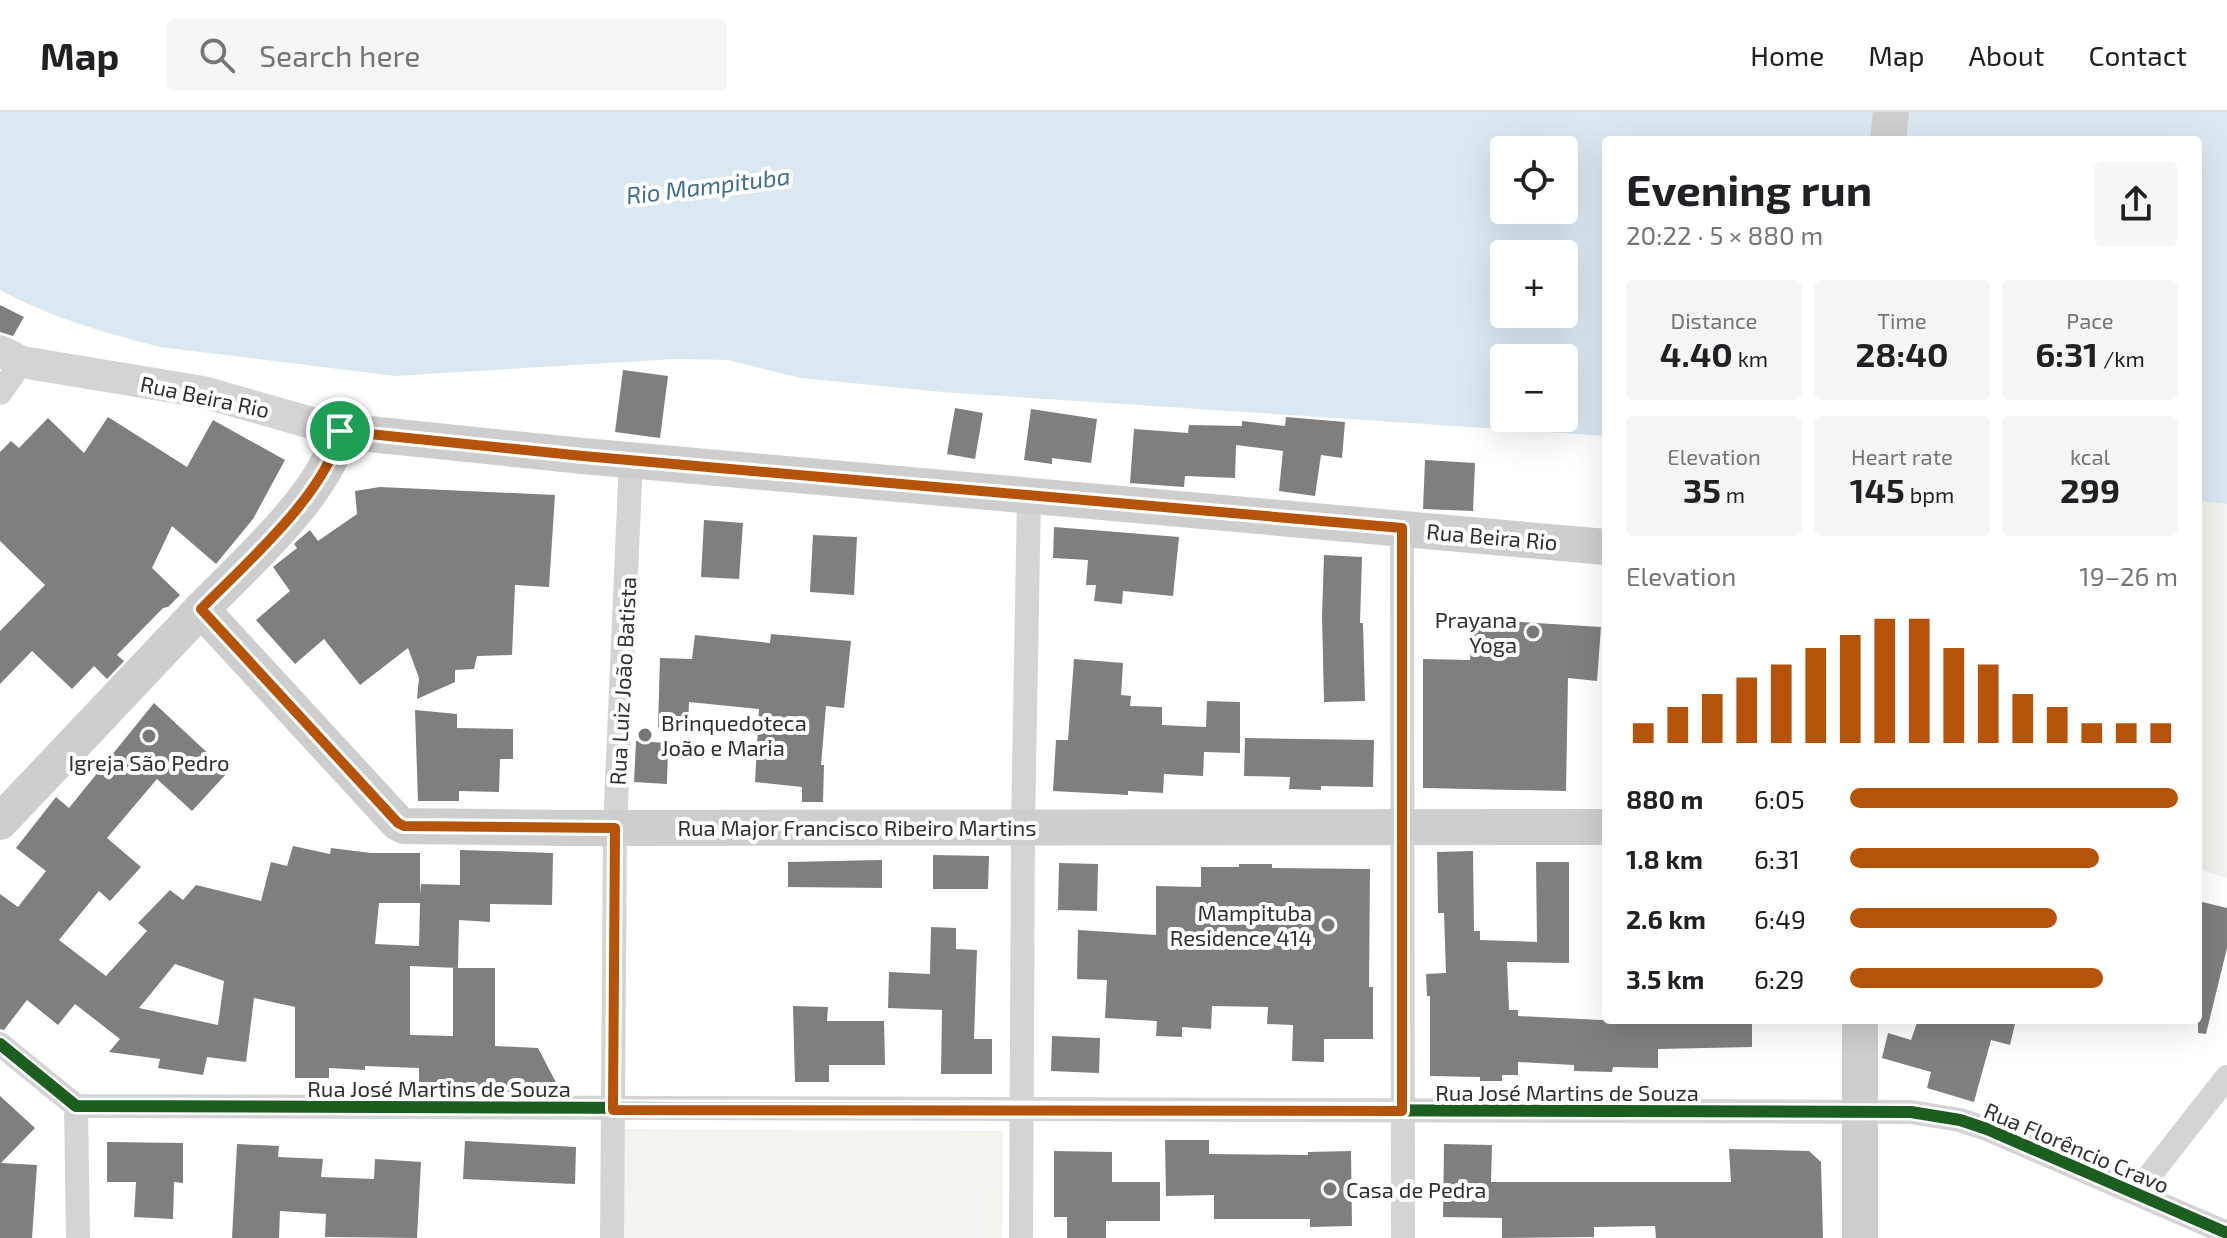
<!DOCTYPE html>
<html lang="en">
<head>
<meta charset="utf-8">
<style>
	:root { --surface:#fff; --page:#f6f6f6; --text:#202124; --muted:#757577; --line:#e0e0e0; --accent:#b45309 }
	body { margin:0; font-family:"Exo 2",sans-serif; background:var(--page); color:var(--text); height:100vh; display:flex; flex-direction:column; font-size:30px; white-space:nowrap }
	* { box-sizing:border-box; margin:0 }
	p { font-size:26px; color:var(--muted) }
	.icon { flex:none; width:44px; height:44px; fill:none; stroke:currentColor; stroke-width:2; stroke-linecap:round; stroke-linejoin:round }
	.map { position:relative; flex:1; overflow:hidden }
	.side { position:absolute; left:1602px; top:24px; width:600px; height:888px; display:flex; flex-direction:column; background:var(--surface); border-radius:8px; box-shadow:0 8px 32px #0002 }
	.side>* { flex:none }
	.fabs { position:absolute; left:1490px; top:24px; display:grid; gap:16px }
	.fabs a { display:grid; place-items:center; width:88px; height:88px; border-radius:8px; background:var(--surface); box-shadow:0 8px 32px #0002; font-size:40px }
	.pin { position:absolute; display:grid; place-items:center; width:68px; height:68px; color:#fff; margin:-34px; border:4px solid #fff; border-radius:50%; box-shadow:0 2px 8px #0007 }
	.round { display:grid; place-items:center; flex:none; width:84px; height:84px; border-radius:8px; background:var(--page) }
	.overview { display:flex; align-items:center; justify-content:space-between; height:136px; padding:0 24px }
	h1 { font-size:44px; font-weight:700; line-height:60px }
	.stats { display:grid; grid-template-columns:repeat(3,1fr); gap:12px; height:136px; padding:8px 24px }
	.stats div { display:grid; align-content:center; border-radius:8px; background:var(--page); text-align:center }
	.stats b { font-size:34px; font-weight:700 }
	.stats small { font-size:22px; font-weight:400 }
	.stats p { font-size:22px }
	.chart { height:224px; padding:16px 24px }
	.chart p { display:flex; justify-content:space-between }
	.chart svg { width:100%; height:144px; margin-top:8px; stroke:var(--accent); stroke-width:6 }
	ul { padding:0 24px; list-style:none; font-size:26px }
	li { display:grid; grid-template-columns:128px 96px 1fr; align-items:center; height:60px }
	li i { height:20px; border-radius:10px; background:var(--accent) }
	header { display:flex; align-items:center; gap:48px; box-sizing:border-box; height:112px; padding:0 40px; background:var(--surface); border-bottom:2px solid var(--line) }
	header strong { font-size:38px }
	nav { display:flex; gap:44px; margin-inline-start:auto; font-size:28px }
	.search { width:560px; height:72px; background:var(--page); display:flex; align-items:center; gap:20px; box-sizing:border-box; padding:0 28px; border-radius:8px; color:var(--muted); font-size:30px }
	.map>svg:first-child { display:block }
</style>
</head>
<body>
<header>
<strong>Map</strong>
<div class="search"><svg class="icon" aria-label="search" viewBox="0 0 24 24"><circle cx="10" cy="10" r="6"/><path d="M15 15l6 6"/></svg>Search here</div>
<nav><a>Home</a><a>Map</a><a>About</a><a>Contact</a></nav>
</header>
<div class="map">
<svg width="2227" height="1126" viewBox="0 0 2227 1126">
	<rect width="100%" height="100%" fill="#fff"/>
	<g fill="#f1f5ed">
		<path d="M2198 389 2227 392V766L2198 757Z"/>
		<path d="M618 1017 1003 1019 1002 1126H618Z"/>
	</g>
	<path fill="#dbe8f2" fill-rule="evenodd" d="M0 0H2227V392L2198 389V28H1606V324L942 280 801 266 728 248 674 247 395 264 160 235C105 221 49 205 0 178ZM1504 38H1564V98H1504ZM1504 142H1564V202H1504ZM1504 246H1564V306H1504Z"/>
	<g fill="#7f7f7f" fill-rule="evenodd">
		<path d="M0 193 24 205 13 224 0 220Z"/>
		<path d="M623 258 668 264 660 326 615 320Z"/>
		<path d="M955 296 983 301 975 347 947 342Z"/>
		<path d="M1031 297 1097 307 1091 351 1052 346V352L1024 348Z"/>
		<path d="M108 305 187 355 213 308 285 348 253 407 216 452 172 414 152 456 180 483 168 495 163 496 117 543 124 549 107 567 94 554 72 577 32 539 0 572V519L45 473 0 429V340L11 329 19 336 48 306 84 341Z"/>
		<path d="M1286 305 1345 310 1342 346 1321 343 1315 384 1279 379 1283 339 1236 333 1235 366 1185 364 1184 375 1130 371 1134 317 1188 321 1189 313 1242 314V309L1285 314Z"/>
		<path d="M1425 348 1475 351 1473 399 1423 397Z"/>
		<path d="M380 375 555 383 549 475 515 473 512 543 477 544 474 557 455 558V570L417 587 419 566 408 536 360 573 324 527 295 552 256 508 290 479 273 455 297 436 294 432 297 429 310 418 318 429 357 402 355 379Z"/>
		<path d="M704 408 743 411 739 467 701 465Z"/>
		<path d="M1054 415 1179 425 1173 484 1123 479 1122 492 1094 489 1096 473H1086L1088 448 1053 446Z"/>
		<path d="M813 423 857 425 854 483 810 480Z"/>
		<path d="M1324 443 1362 445 1360 511H1363L1365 589 1324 590 1322 504Z"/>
		<path d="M1474 507 1601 515 1597 569 1568 566 1566 679 1423 676V547L1470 548Z"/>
		<path d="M771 522 851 529 844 596 826 594 821 653H824L823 690H802V675L755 670 759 597 689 590 688 616 658 615 660 546 692 547 695 523 770 531Z"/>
		<path d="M1074 547 1123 551 1121 583 1131 584 1130 594 1162 595V613L1206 615 1207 589 1240 590V641L1204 640 1203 664 1164 662 1163 681 1128 679V683L1053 679 1056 628H1068Z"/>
		<path d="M154 591 228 660 192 699 157 667 107 726 141 755 110 789 99 779 59 828 106 864 147 819 138 811 170 778 183 788 196 773 261 789 271 750 287 754 293 734 330 742 331 736 371 741H420V782L421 772 460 773V738L553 741 552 793 490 792V810L459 808 458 856 410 854V923L453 924V856H495V934L538 936 561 980H453V971L419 970V956L365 954V958L329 956V966H295V895L254 886 246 950 207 945 203 963 158 956 160 947 109 940 120 927 75 892 58 913 27 888 4 918 0 917V782L18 795 46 759 16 736 56 685 69 696ZM379 791H420L419 834 375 832ZM175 852 224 869 218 913 139 896Z"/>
		<path d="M415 598 457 602V616L513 617V647H500L499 680 459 679V689H418Z"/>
		<path d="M1245 626 1374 628 1373 675 1321 674V678L1289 677 1290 665 1244 664Z"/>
		<path d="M636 629 668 631 667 672 634 670Z"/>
		<path d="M1473 739 1474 819H1480V828L1537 830 1536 750H1569V851L1507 850 1509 898H1518V904L1622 909 1752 908V935L1658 937V956L1613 955 1612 960 1574 959V953L1518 950V963H1502V969H1480V965L1430 964V884H1427L1426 862 1446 861 1444 801H1438L1437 740Z"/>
		<path d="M933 743 989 744 988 777H933Z"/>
		<path d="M882 748V776L788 775V750Z"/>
		<path d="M1059 751 1098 752 1097 799 1058 798Z"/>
		<path d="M1239 752H1272V756L1370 757 1369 875H1373V927H1324V950L1292 949 1293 913 1267 912 1268 895 1212 894 1211 917 1182 915V925L1156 924 1157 909 1105 906 1107 868 1077 867 1078 818 1156 823V774L1201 775V755H1239Z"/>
		<path d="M2198 789 2227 796V836L2206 922 2198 921Z"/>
		<path d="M931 815 956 816V837L977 838 974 927H992V962H941L942 898 888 896 889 860 930 862Z"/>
		<path d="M793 894 828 895 827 909H884L885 953H829V970H795Z"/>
		<path d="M1918 908H2016L2010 933 1991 928 1974 990 1927 976 1931 960 1882 946 1888 921 1911 928Z"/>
		<path d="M1052 924 1100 926 1099 961 1051 959Z"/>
		<path d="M0 984 35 1016 1 1051 37 1053 32 1126H0Z"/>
		<path d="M1165 1028H1209V1042L1308 1043V1040L1351 1039 1352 1114 1310 1115V1107H1214V1083L1166 1084Z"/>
		<path d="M465 1029 576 1035 575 1072 463 1067Z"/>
		<path d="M107 1030 183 1031V1071L174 1070 173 1107 134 1105 136 1070H107Z"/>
		<path d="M237 1032 279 1034 278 1045 323 1047 321 1065 374 1067 375 1047 421 1050 417 1126 325 1125 326 1102 280 1099 279 1126H232Z"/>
		<path d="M1444 1032 1492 1033 1491 1070H1731L1729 1037 1809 1039 1821 1050 1823 1126H1656L1655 1114 1594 1115V1125L1502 1126V1106L1443 1105Z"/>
		<path d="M1054 1039 1112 1040V1070H1160V1109H1106V1126H1067V1105H1054Z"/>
	</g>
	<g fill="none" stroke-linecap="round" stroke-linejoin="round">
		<g stroke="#d4d4d4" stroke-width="24">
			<path d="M0 281 22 250"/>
			<path d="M1402 416 1403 1126"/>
			<path d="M0 932 76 994 1911 1000 1960 1008 1987 1017 2227 1121"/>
			<path d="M76 994 78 1126"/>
			<path d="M2136 1081 2227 965"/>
			<path d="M612 1126 615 716 631 347"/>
			<path d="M1021 1126 1023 715 1029 383"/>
		</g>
		<path stroke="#d4d4d4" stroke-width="32" d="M0 239 22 250 203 280 340 319"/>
		<g stroke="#cecece" stroke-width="36">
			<path d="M1888 28 1891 0"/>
			<path d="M201 497 398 711 404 714 571 716 1606 715"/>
			<path d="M0 710C64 643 128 575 192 507 237 459 327 383 340 319L583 344 1606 435"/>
			<path d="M1860 908V1126"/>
		</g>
		<defs>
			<path id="cycleway" d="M0 932 76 994 1911 1000 1960 1008 1987 1017 2227 1121"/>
		</defs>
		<use href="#cycleway" stroke="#fff" stroke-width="17"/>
		<use href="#cycleway" stroke="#1b5e20" stroke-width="12"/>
	</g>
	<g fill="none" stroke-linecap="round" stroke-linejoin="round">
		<defs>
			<path id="route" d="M340 319 583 344 1402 416V999L613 998 615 716 404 714 398 711 201 497C245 452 328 380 340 319Z"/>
		</defs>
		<use href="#route" stroke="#fff" stroke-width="16"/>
		<use href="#route" stroke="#b45309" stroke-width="10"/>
	</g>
	<g fill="#787878" stroke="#fff" stroke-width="3">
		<circle cx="1533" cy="520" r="8"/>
		<circle cx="645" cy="623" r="8"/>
		<circle cx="149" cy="624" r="8"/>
		<circle cx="1328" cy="813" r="8"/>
		<circle cx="1330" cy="1077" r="8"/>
	</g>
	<g text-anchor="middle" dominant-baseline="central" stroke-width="8" stroke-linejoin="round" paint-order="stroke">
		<g font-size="22" fill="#303030" stroke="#fff">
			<text transform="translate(205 284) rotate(12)">Rua Beira Rio</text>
			<text transform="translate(1492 424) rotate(5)">Rua Beira Rio</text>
			<text transform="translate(622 569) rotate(-87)">Rua Luiz João Batista</text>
			<text x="857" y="715">Rua Major Francisco Ribeiro Martins</text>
			<text x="439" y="976">Rua José Martins de Souza</text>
			<text x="1567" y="980">Rua José Martins de Souza</text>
			<text transform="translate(2077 1035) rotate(23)">Rua Florêncio Cravo</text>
		</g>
		<g font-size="22" fill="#303030" stroke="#fff" text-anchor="end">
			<text x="1517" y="507">Prayana<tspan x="1517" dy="25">Yoga</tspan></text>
			<text x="661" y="610" text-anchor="start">Brinquedoteca<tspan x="661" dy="25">João e Maria</tspan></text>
			<text x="149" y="650" text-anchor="middle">Igreja São Pedro</text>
			<text x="1312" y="800">Mampituba<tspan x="1312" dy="25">Residence 414</tspan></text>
			<text x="1346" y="1077" text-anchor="start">Casa de Pedra</text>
		</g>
		<g font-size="24" font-style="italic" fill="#3f6f90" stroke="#fff">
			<text transform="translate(708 73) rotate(-7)">Rio Mampituba</text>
		</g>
	</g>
</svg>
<div class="fabs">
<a><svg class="icon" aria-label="locate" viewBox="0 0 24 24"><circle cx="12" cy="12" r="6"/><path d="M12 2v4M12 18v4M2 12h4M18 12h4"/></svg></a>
<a>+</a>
<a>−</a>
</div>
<div class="pin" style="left:340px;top:319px;background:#1e9e55"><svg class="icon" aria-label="arrive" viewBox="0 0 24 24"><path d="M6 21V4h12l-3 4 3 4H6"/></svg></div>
<section class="side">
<div class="overview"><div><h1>Evening run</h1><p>20:22 · 5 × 880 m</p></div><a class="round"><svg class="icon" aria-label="share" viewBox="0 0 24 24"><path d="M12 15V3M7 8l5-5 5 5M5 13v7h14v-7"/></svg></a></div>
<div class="stats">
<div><p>Distance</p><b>4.40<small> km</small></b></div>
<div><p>Time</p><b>28:40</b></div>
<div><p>Pace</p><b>6:31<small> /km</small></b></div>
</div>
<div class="stats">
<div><p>Elevation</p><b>35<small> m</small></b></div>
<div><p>Heart rate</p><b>145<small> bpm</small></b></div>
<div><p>kcal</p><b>299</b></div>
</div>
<div class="chart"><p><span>Elevation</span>19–26 m</p>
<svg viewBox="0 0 160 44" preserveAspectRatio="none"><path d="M5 44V38M15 44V33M25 44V29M35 44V24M45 44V20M55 44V15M65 44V11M75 44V6M85 44V6M95 44V15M105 44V20M115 44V29M125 44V33M135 44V38M145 44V38M155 44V38"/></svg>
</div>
<ul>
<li><b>880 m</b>6:05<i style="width:100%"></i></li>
<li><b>1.8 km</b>6:31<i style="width:76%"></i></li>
<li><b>2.6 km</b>6:49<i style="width:63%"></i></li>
<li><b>3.5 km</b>6:29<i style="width:77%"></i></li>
</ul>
</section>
</div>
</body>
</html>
